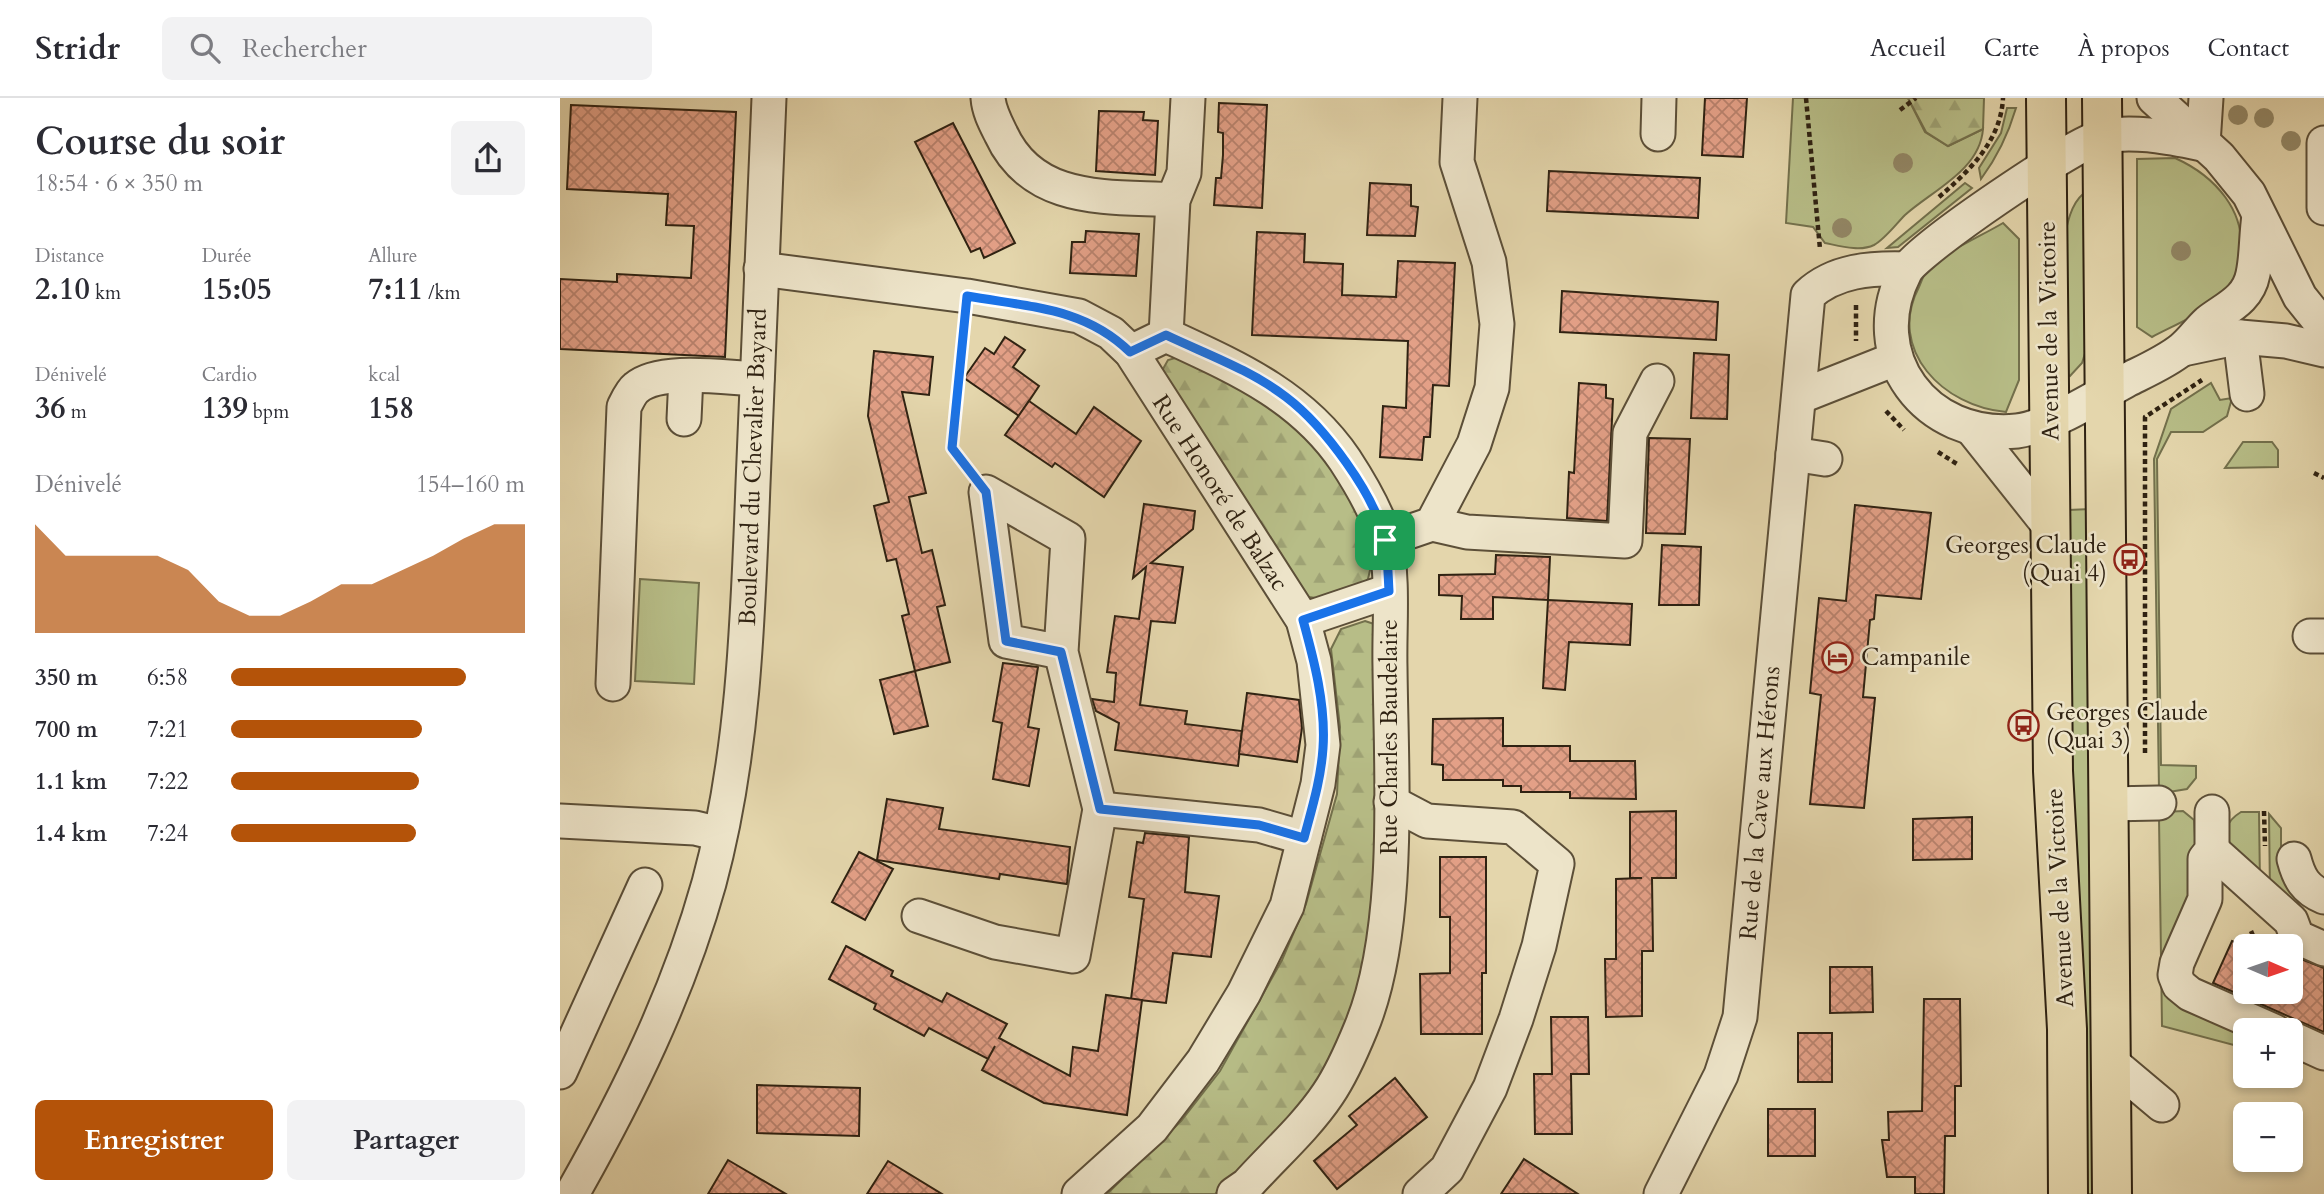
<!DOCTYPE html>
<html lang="fr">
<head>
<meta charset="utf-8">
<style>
	:root { --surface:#fff; --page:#f2f2f3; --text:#2b2b33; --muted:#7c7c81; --line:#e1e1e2; --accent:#b45309 }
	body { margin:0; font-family:Cardo,serif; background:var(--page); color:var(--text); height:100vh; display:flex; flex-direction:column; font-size:26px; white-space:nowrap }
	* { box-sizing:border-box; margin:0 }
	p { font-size:23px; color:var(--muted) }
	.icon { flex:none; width:38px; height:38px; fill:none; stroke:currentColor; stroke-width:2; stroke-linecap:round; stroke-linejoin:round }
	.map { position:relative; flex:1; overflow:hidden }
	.side { display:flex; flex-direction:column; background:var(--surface); width:560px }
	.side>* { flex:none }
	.needle { width:46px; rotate:92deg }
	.buttons { position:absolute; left:1673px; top:836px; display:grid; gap:14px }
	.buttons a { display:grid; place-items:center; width:70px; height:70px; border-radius:10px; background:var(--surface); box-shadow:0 4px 10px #0003; font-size:35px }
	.pin { position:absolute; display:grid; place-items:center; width:60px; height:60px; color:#fff; margin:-30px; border-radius:14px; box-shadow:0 4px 10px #0006 }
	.round { display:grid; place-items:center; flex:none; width:74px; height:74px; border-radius:10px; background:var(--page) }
	.overview { display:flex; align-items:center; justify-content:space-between; height:119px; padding:0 35px }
	h1 { font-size:38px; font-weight:800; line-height:52px }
	.metrics { display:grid; grid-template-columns:repeat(3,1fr); gap:10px; height:119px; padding:7px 35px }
	.metrics div { display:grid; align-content:center }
	.metrics b { font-size:30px; font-weight:800 }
	.metrics small { font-size:19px; font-weight:400 }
	.metrics p { font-size:19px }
	.chart { height:196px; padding:14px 35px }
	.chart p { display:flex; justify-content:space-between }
	.chart svg { width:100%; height:126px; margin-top:7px; fill:var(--accent); opacity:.7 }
	.action { display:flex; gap:14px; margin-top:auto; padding:14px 35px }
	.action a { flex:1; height:80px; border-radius:10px; background:var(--accent); color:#fff; font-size:28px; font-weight:800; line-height:80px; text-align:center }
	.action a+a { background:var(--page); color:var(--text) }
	ul { padding:0 35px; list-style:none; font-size:23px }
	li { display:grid; grid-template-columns:112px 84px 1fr; align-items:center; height:52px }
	li i { height:18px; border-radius:9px; background:var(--accent) }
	header { display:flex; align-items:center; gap:42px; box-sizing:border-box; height:98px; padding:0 35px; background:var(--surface); border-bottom:2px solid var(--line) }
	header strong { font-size:33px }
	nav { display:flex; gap:38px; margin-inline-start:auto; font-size:24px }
	.search { width:490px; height:63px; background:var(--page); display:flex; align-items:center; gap:18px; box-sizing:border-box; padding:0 24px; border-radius:10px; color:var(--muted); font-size:26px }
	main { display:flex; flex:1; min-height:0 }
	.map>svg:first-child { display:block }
</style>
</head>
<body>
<header>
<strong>Stridr</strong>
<div class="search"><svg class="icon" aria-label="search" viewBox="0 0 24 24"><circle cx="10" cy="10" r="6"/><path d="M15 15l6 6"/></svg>Rechercher</div>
<nav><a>Accueil</a><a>Carte</a><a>À propos</a><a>Contact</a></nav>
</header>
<main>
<section class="side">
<div class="overview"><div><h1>Course du soir</h1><p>18:54 · 6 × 350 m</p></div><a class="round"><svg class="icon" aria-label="share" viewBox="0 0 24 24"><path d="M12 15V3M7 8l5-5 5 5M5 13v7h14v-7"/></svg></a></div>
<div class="metrics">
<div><p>Distance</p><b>2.10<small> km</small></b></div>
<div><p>Durée</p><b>15:05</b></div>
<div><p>Allure</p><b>7:11<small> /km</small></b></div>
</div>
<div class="metrics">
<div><p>Dénivelé</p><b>36<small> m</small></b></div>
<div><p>Cardio</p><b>139<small> bpm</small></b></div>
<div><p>kcal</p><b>158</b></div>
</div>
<div class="chart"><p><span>Dénivelé</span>154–160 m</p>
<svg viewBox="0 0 160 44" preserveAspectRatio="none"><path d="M0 44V6L10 17L20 17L30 17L40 17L50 22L60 33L70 38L80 38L90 33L100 27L110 27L120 22L130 17L140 11L150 6L160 6V44z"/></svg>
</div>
<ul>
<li><b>350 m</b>6:58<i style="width:80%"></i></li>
<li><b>700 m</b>7:21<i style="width:65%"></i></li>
<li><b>1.1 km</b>7:22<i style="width:64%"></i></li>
<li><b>1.4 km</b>7:24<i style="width:63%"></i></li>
</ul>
<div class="action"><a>Enregistrer</a><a>Partager</a></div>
</section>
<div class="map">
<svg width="1764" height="1096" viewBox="0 0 1764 1096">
	<defs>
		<pattern id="forest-firs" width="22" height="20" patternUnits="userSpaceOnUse" patternTransform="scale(1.75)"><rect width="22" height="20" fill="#b7bd87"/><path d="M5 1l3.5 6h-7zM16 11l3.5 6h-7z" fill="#9ea274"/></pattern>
		<pattern id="building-cross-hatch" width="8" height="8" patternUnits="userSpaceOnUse" patternTransform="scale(1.75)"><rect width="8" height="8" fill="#e3a087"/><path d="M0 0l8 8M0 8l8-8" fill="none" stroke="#b8826d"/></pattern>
	</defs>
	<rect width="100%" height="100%" fill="#e4d6ac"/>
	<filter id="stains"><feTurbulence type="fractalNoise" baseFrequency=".00286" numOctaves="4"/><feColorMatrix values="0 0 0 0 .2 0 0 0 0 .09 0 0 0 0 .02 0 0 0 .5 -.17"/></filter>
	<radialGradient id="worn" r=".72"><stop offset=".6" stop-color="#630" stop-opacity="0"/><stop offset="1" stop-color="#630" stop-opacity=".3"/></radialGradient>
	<g fill="#b7bd87" stroke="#73704c" stroke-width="2">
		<path d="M1233 0H1348L1365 34 1388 48 1423 31C1420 72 1373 92 1345 117 1336 126 1325 141 1314 147 1300 154 1280 148 1265 145L1253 129 1226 125Z"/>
		<path d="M1447 10H1456C1448 37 1438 58 1421 81L1419 70 1441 35Z"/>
		<path d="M1615 60C1655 78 1688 114 1680 160 1679 167 1680 177 1677 182 1664 207 1616 226 1592 239L1577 229V61Z"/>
		<path d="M1405 85 1412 90 1338 149 1327 150Z"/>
		<path d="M1523 96 1527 100 1529 243 1522 265 1510 278 1506 276 1504 142C1507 126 1511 106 1523 96Z"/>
		<path d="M1443 125 1459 141V282L1446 314C1384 309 1326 252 1359 189 1362 183 1364 174 1369 169 1381 156 1425 136 1443 125Z"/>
		<path d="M1651 285 1660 302 1672 300 1667 318 1643 334H1611L1597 361 1601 667 1636 668V680L1627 691 1603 695 1599 692 1594 361 1611 311Z"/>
		<path d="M1683 344H1712L1718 352V369L1665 370Z"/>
		<path d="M1530 411 1536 1096H1523L1506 627 1509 412Z"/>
		<path d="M80 481 139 485 134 586 75 583Z"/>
		<path d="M1623 713 1634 722 1638 793 1610 864 1685 933V950L1602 928 1599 720 1604 714Z"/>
		<path d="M1681 714H1699L1700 786C1682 768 1645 736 1681 714Z"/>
		<path d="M1709 716 1721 730V760L1751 838 1710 794Z"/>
	</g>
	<g fill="url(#forest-firs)" stroke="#73704c" stroke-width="2">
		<path d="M1348 0H1424L1423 31 1388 48 1366 34Z"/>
		<path d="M626 257 680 281 760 343 806 423 813 459 808 481 795 494 775 503 749 499 731 486 599 278 608 262Z"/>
		<path d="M805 523 817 527 820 798 783 951 701 1058 655 1096H547L621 1023 660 973 722 862 746 806 777 696 780 629 771 551 781 531Z"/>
	</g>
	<g fill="url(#building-cross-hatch)" stroke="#2f2212" stroke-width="2">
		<path d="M1145 0H1187L1183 59 1142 57Z"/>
		<path d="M659 5 707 7 702 110 654 107 656 80H661L663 57V35L658 34Z"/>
		<path d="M11 7 176 14 165 259 0 251V181L57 184V176L131 180 134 128 106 127 108 96 7 91Z"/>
		<path d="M539 13 584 14 583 22 598 23 595 77 536 73Z"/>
		<path d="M393 25 455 145 424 160 420 150 411 154 355 44Z"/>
		<path d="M989 73 1140 80 1138 120 987 113Z"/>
		<path d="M810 85 851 87V108L858 109 855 138 807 137Z"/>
		<path d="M526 133 579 136 576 178 510 175 512 144H525Z"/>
		<path d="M697 134 745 136 744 164 783 166 782 197 836 199 838 163 895 165 889 288 873 287 870 339H864L862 362 820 359 823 308 846 310 848 243 692 237Z"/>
		<path d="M1002 193 1158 204 1156 242 1000 234Z"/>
		<path d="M445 239 465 252 453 269 479 288 459 318 404 280 425 250 434 256Z"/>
		<path d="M314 253 373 259 369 297 342 294 366 395 349 399 362 455 372 452 385 507 377 509 390 564 355 573 342 518 349 516 336 461 327 463 314 408 329 404 308 318Z"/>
		<path d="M1134 255 1169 257 1167 321 1131 320Z"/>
		<path d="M1019 285 1046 287V300L1053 301 1047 423 1007 420 1009 374 1014 375Z"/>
		<path d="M469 303 516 336 534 309 581 343 544 399 495 365 492 369 445 337Z"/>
		<path d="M1089 340 1130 341 1125 436 1086 435Z"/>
		<path d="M584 406 635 413 633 431 591 465 623 469 615 525 591 523 580 607 627 613 625 626 682 633 678 668 555 652 559 625 536 613 532 601 554 604 556 575 547 574 555 518 579 521 586 469 573 480Z"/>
		<path d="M1295 407 1371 415 1361 501 1316 497 1314 521 1310 522 1303 599 1315 600 1304 710 1250 706 1261 597 1250 595 1259 500 1286 503Z"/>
		<path d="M1102 447 1141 449 1139 507H1099Z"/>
		<path d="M936 457 990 459 988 502 933 499V521H901L902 498 879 497V477L935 476Z"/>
		<path d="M988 502 1072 506 1070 547 1009 544 1005 592 983 590Z"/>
		<path d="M443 565 478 569 468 629 479 631 469 688 433 681 442 625 433 623Z"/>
		<path d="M355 573 368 628 334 636 320 582Z"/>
		<path d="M687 595 739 602 742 630 737 664 679 656Z"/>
		<path d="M943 620V648H1010V663H1075L1076 701 1010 700V694H961V688H943V682H883V667L872 666 873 621Z"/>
		<path d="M327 701 383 710 379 731 510 749 507 786 440 776 439 781 317 762Z"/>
		<path d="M1116 713V780H1092L1093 853H1082V918L1046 919 1045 861H1056V781L1082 780H1070V714Z"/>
		<path d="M1412 719V761L1353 762V721Z"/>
		<path d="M585 735 629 739 625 794 659 798 651 859 613 855 606 905 571 901 584 801 569 799 577 744 583 745Z"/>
		<path d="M299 754 333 771 305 822 272 804Z"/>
		<path d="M880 759H926V875H922V936H861L860 876 890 875V819H880Z"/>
		<path d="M1672 843 1686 849 1685 894H1731V857L1764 870V934L1653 885Z"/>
		<path d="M286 848 333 873 331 878 382 904 387 895 447 926 439 940 510 978 513 949 538 953 546 897 582 902 567 1017 484 1005 422 972 435 948 428 961 369 930 364 938 314 911 316 906 269 881Z"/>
		<path d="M1270 869H1312L1313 914 1270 915Z"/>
		<path d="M1364 901H1400L1401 988H1395V1038H1385L1384 1096H1355V1079H1327L1322 1042H1329L1328 1014 1362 1013Z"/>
		<path d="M991 919H1028L1029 976H1011L1012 1036H975L974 976H992Z"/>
		<rect x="1238" y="935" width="34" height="49"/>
		<path d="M835 980 867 1019 777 1091 754 1063 797 1027 789 1018Z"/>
		<path d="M197 987 300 990 299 1038 197 1035Z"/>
		<rect x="1208" y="1011" width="47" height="47"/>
		<path d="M964 1061 1018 1096H941Z"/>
		<path d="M168 1062 226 1096H148Z"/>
		<path d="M328 1063 382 1096H307Z"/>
	</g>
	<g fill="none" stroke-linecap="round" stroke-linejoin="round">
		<defs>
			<g id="minor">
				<path d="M428 0C429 13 435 24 441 36 473 106 547 98 613 102"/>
				<path d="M1594 0 1659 59 1689 96 1740 199 1764 229"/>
				<path d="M1098 36 1099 0"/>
				<path d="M1764 45V110"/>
				<path d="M1643 46C1611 40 1577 32 1544 38 1518 42 1356 152 1345 174 1302 258 1366 342 1457 333 1490 329 1538 298 1567 282 1585 273 1606 264 1622 251 1632 243 1639 232 1648 224 1666 210 1688 202 1693 176 1697 158 1696 137 1699 118"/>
				<path d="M1643 46 1646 0"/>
				<path d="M201 171 407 198 519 218 551 235 571 254 743 522 754 563 763 647 758 686 727 808 684 895 643 963 592 1030 519 1096"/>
				<path d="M606 237 613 102 624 75 628 0"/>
				<path d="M1680 239 1687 296"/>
				<path d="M1623 251 1680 239 1726 243 1764 252"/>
				<path d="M571 254 606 237C675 269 741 297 785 362 800 385 818 415 825 442 834 482 829 529 830 569 831 676 842 832 801 930 792 952 781 977 768 996 746 1029 713 1058 687 1087L674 1096"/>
				<path d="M1239 299 1335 261"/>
				<path d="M124 321 126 278"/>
				<path d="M1413 332 1491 430"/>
				<path d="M1233 356 1265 361"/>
				<path d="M872 426 907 434 1065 443 1070 335 1097 283"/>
				<path d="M825 442 872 426 914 346 932 290 937 226 929 164 897 64 900 0"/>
				<path d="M743 522 829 493"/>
				<path d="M1750 538H1764"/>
				<path d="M53 586 64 309C67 303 71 294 76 290 100 269 167 280 197 281"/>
				<path d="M831 704 867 723 953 729 997 766 979 848 956 921 930 990 887 1071 860 1096"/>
				<path d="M1548 706 1599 705"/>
				<path d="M540 711 699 727 744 740"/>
				<path d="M1652 714V752L1645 761V801L1617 865 1615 877 1619 887 1630 896 1714 933"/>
				<path d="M0 723 135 730 160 736"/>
				<path d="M1652 752 1731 823 1737 839 1764 851"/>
				<path d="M1734 761C1739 780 1745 791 1764 799"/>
				<path d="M359 818 435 844 513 858 540 711 501 554 508 441 426 394 446 543 501 554"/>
				<path d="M1731 940 1764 955"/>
				<path d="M1552 965 1602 1007"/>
				<path d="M0 974 85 787"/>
				<path d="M12 1096C68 997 118 896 149 785 184 656 188 519 193 386 198 257 204 129 209 0"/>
				<path d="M1101 1096 1161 977 1180 919 1248 197C1275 172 1311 170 1346 171"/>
			</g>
			<g id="major">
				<path d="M1486 0 1493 673 1507 931 1508 1096"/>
				<path d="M1542 0 1552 1096"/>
			</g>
		</defs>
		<use href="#minor" stroke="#5c4f38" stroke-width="37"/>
		<use href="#major" stroke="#2f2212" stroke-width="42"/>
		<g stroke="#2f2212" stroke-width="4.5" stroke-dasharray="5 3.5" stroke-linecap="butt">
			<path d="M1246 0 1260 151"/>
			<path d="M1340 12 1356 0"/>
			<path d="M1379 99C1409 73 1441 43 1443 0"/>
			<path d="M1296 207V243"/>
			<path d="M404 230 392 350 407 370"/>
			<path d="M1326 313 1344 332"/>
			<path d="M1378 354 1397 366"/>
			<path d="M1754 375 1764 380"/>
			<path d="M1585 655V319L1642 282"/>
			<path d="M1704 713 1705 748"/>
			<path d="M1691 833 1698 849"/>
		</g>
		<use href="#minor" stroke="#ede4c9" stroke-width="33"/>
		<use href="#major" stroke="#e4d6ac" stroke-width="38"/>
	</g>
	<g fill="#938867">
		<circle cx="1678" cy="17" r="10"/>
		<circle cx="1704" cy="20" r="10"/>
		<circle cx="1731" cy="43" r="10"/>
		<circle cx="1343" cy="65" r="10"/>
		<circle cx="1282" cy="130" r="10"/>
		<circle cx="1621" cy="153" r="10"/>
	</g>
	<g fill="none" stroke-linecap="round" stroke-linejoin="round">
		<defs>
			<path id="route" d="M407 198C469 209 524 209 570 254L606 237C646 256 691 272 726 299 763 327 817 398 825 444 828 460 828 477 829 493L743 522C754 562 766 607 763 650 761 681 752 710 744 740L699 727 540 711 501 554 446 543 426 394 392 350Z"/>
		</defs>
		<use href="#route" stroke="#fff" stroke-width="14"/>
		<use href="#route" stroke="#1a73e8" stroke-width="9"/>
	</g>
	<defs>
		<symbol id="bus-ring" viewBox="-11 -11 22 22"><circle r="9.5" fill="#ede4c9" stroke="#8f2418" stroke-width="1.5"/><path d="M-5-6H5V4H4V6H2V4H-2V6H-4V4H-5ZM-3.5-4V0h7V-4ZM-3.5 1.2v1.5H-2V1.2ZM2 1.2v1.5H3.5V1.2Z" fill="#8f2418"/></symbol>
		<symbol id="hotel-ring" viewBox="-11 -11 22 22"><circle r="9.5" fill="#ede4c9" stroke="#8f2418" stroke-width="1.5"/><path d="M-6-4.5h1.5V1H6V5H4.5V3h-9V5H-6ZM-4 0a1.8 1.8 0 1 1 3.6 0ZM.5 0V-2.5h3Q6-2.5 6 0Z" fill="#8f2418"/></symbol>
	</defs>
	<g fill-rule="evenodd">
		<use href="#bus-ring" x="1552" y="444" width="35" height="35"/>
		<use href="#hotel-ring" x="1260" y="542" width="35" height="35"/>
		<use href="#bus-ring" x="1446" y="610" width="35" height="35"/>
	</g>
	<g text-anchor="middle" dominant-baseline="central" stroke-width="5" stroke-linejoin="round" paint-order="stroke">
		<g font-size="24" fill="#2f2212" stroke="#ede4c9">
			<text transform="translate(1489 233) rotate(-91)">Avenue de la Victoire</text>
			<text transform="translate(193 369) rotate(-88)">Boulevard du Chevalier Bayard</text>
			<text transform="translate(660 395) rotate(57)">Rue Honoré de Balzac</text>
			<text transform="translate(829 639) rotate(-90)">Rue Charles Baudelaire</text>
			<text transform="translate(1200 705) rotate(-85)">Rue de la Cave aux Hérons</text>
			<text transform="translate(1500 800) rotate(-93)">Avenue de la Victoire</text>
		</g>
		<g font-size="24" fill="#2f2212" stroke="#ede4c9" text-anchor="start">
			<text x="1547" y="447" text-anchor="end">Georges Claude<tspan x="1547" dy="28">(Quai 4)</tspan></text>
			<text x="1301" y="559">Campanile</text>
			<text x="1486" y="614">Georges Claude<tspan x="1486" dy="28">(Quai 3)</tspan></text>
		</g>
	</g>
	<rect width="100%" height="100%" filter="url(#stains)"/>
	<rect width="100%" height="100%" fill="url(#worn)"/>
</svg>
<div class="buttons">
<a><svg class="needle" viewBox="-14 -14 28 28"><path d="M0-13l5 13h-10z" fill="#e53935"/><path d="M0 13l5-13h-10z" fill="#7c7c81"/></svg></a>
<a>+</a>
<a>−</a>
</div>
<div class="pin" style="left:825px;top:442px;background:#1e9e55"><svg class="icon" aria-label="arrive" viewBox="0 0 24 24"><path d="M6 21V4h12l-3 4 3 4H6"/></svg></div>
</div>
</main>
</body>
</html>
